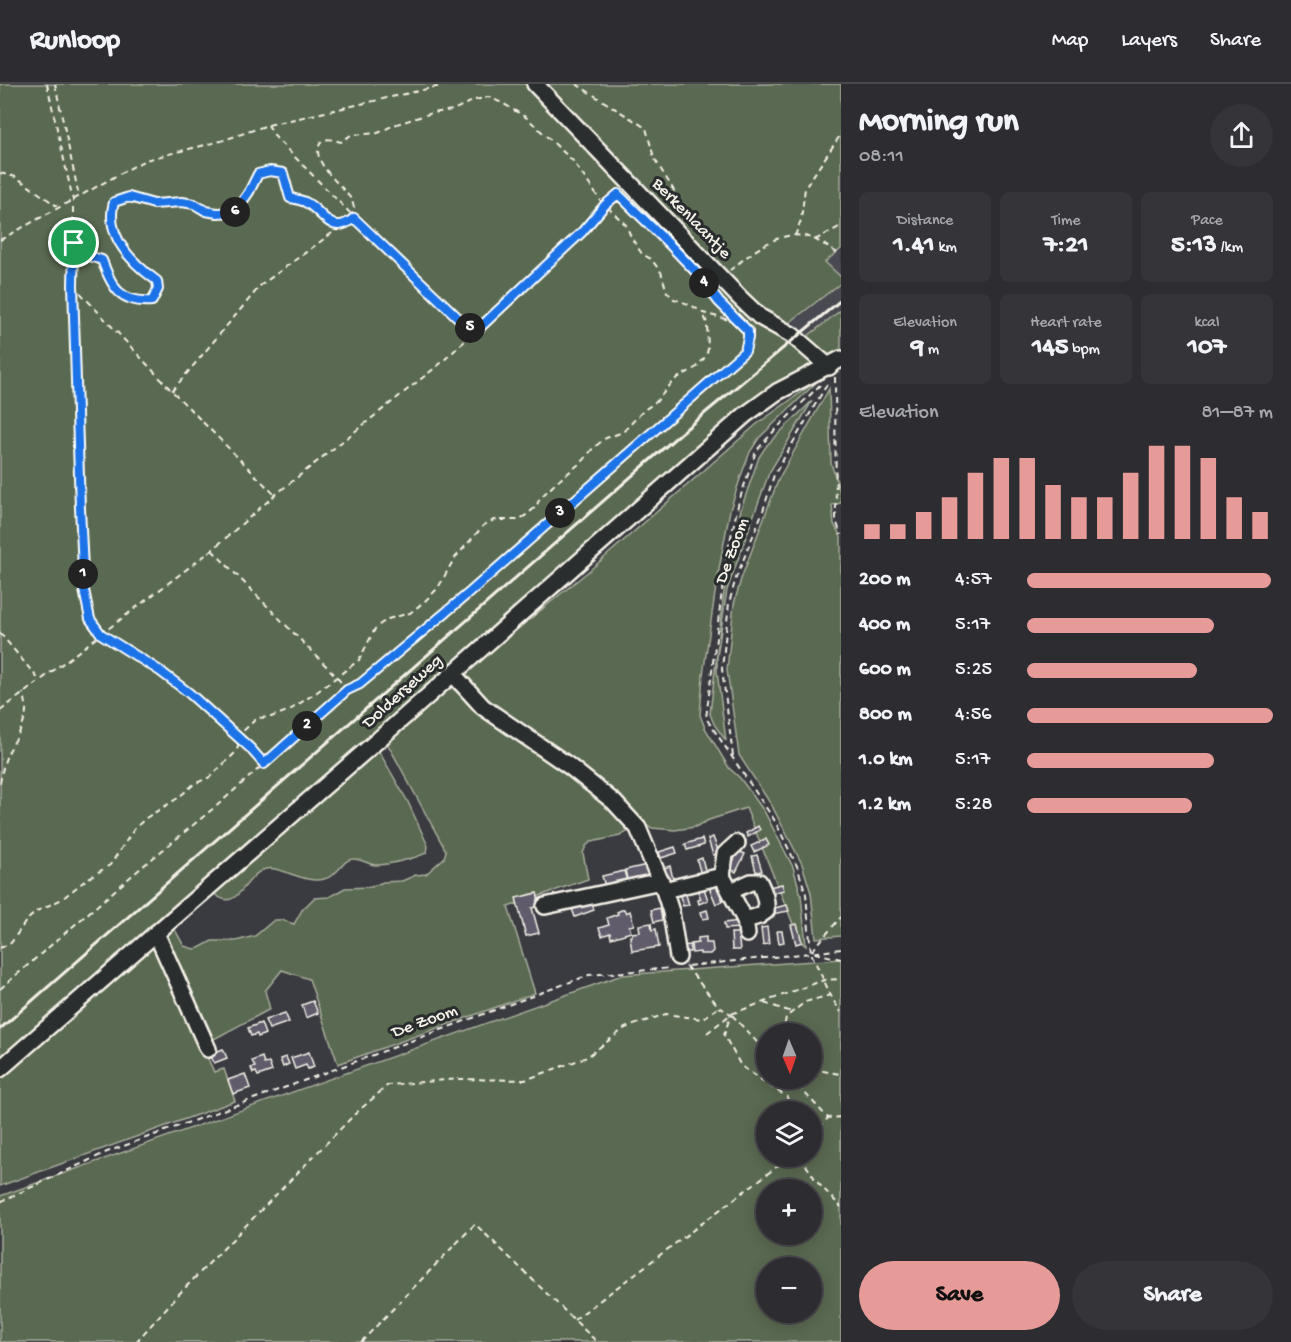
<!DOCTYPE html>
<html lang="en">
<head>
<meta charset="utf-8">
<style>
	:root { --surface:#2c2c31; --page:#343439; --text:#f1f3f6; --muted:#a6a7ab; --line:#48484d; --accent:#e69b98 }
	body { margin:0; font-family:"Gochi Hand",sans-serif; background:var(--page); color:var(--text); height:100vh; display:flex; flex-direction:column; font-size:22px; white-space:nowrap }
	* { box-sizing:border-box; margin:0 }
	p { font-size:20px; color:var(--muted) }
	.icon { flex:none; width:33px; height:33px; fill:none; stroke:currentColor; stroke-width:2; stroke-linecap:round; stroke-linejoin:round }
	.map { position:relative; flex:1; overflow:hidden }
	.sheet { display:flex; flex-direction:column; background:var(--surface); width:450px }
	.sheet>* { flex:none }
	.needle { width:39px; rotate:178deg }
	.buttons { position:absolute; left:756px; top:939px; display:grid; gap:12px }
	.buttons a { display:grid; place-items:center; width:66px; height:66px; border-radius:50%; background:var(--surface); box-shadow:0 3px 15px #0003,0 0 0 2px var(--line); font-size:30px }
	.pin { position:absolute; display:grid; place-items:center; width:51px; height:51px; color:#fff; margin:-26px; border:3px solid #fff; border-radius:50%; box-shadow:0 2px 6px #0007 }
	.km { position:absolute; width:30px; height:30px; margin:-15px; border-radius:50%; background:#222; color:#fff; font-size:16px; line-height:30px; text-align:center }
	.round { display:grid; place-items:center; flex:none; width:63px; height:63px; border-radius:32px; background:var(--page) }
	.head { display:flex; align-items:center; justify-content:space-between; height:102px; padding:0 18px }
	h1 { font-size:33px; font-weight:800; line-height:45px }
	.metrics { display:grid; grid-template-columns:repeat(3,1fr); gap:9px; height:102px; padding:6px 18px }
	.metrics div { display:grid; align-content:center; border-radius:9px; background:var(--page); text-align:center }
	.metrics b { font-size:26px; font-weight:800 }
	.metrics small { font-size:16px; font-weight:400 }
	.metrics p { font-size:16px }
	.chart { height:168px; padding:12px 18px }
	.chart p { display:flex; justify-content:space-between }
	.chart svg { width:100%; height:108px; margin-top:6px; stroke:var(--accent); stroke-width:6 }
	.primary-button { display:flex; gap:12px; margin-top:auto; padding:12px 18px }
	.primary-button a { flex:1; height:69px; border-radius:36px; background:var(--accent); color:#111; font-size:24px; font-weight:800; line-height:69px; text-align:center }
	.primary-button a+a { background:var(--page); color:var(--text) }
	ul { padding:0 18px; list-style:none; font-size:20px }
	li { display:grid; grid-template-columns:96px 72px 1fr; align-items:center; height:45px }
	li i { height:15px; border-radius:8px; background:var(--accent) }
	header { display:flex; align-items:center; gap:36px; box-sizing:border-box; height:84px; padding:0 30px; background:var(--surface); border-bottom:2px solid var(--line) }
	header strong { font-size:28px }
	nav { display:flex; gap:33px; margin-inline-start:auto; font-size:21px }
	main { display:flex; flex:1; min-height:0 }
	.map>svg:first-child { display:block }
</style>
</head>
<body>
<header>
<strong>Runloop</strong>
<nav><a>Map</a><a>Layers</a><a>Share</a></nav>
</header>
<main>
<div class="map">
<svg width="841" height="1258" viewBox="0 0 841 1258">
	<rect width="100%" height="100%" fill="#3a3b41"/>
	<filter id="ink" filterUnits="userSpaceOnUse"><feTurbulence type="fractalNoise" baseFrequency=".0167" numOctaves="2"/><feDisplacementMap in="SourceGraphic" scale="12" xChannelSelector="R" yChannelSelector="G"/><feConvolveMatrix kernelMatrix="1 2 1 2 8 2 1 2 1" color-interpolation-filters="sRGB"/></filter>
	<g filter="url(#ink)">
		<g fill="#484851">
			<path d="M841 165V193L824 178Z"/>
			<path d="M841 199V226L803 255 789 239Z"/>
		</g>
		<g fill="#5a6951" stroke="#a7ad9c" stroke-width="1.5" fill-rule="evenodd">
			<path d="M0 0H841V165L825 178 841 193V199L789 239 804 255 841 226V270L776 305 0 979Z"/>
			<path d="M821 294 759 354 750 368 742 389 730 426 717 496 703 591 700 631 705 644 729 684 740 694 764 727 793 783 801 811 806 862 800 857 746 724 709 736 695 743 675 746 652 744 511 639 458 594 590 486 757 340Z"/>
			<path d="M829 305 831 379 841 411V419L832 421 834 440 841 453V852L816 854 811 809 802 780 772 722 739 671 727 586 734 520 741 495 779 394Z"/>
			<path d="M812 317 769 389 727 506 717 573V587L726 657 714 640 710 630 724 508 741 425 759 373 767 361Z"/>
			<path d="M449 602 504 644 565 685 634 744 620 752 591 758 586 762 583 769 588 795 508 823 535 909 338 980 309 895 282 886 265 907 270 925 214 955 165 849 173 842 184 862 194 865 199 864 212 857H236L255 852 274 836H282L294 840 302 826 314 814 329 813 345 804 371 803 383 798 402 797 416 791 426 790 444 774 446 767 386 657Z"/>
			<path d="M377 664 408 718 428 762 427 768C422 773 383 782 375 781 368 780 361 775 353 775 341 775 338 797 315 796 301 795 288 788 275 785 244 779 242 836 212 808Z"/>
			<path d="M155 858 214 988 224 985 235 1017 0 1102V992Z"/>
			<path d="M841 875V1258H0V1112L622 891ZM766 950H812V994H766ZM766 1028H812V1072H766ZM766 1106H812V1150H766ZM766 1184H812V1228H766Z"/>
		</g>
		<g fill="#605b6c" stroke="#f4f1e8" stroke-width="1.5">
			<path d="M758 742 760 746 748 753 746 749Z"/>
			<path d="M713 753 719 769 713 771 708 755Z"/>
			<path d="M702 755 704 761 687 766 685 760Z"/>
			<path d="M766 755 769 761 754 768 751 762Z"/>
			<path d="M675 763 677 769 661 774 659 768Z"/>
			<path d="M738 767 745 770 736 788 730 785Z"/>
			<path d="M757 771 762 787 756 788 752 772Z"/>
			<path d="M702 774 706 790 701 791 697 776Z"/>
			<path d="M647 781 650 794 628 799 625 786Z"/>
			<path d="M670 782 674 799 668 801 664 784Z"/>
			<path d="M624 787 627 797 605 802 602 792Z"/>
			<path d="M715 800 723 817 716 820 709 803Z"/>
			<path d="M782 800 784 806 767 810 765 804Z"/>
			<path d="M703 802 708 816 699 820 698 816 701 815 697 805Z"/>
			<path d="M685 807 689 821 683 822 679 809Z"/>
			<path d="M537 809 540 822 532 824 539 849 526 852 516 814Z"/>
			<path d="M591 816 594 826 575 833 571 822Z"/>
			<path d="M787 821 789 827 772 830 770 825Z"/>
			<path d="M660 824 662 836 654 838 651 826Z"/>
			<path d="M624 825 626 829 630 827 634 841 629 842 631 848 611 854 610 849 602 852 599 844 609 841 607 834 618 830 617 828Z"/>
			<path d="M707 826 709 834 703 835 701 828Z"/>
			<path d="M740 837V844L725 845 724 839Z"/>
			<path d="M651 839 652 846 656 845 659 863 632 867 630 852H632V849L640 848 639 841Z"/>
			<path d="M797 840 802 858 796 860 791 841Z"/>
			<path d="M767 843 769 860 763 861 761 844Z"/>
			<path d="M777 847H782L784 858 779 859Z"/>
			<path d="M731 849H738L740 866H732Z"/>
			<path d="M706 853V859H712L713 867 710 870H700V868L692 869 691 860 698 859V854Z"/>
			<path d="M690 861V868H682V862Z"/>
			<path d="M313 917 318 929 306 934 302 921Z"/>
			<path d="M285 929 289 938 269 945 265 936Z"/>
			<path d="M261 939 265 950 258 953 257 950 251 952 248 944Z"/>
			<path d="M223 965 227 974 214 979 210 970Z"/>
			<path d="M309 968 314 983 308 985 306 981 295 985 291 974Z"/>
			<path d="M262 973 264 980 269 979 272 987 258 992 256 988 253 989 251 984 255 983 252 977Z"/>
			<path d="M286 973 289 980 283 983 280 975Z"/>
			<path d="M245 990 250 1004 233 1010 228 996Z"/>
		</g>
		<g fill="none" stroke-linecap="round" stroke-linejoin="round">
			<defs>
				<g id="minor">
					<path d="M535 0 740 214 760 233 792 251 829 283"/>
					<path d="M453 590 483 623 569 682 614 718 638 744 664 806 671 828 678 873"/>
					<path d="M722 792 725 770 737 759"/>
					<path d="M664 806 722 792 745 836 747 850"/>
					<path d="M731 807 751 798H759C764 808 767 816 766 827L759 832 745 836"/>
					<path d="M545 822 661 797"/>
					<path d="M156 849 208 965"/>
					<path d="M0 985 378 656 745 331 777 308 841 275"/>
				</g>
			</defs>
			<use href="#minor" stroke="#f4f1e8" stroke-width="20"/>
			<g stroke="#f4f1e8" stroke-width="2" stroke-dasharray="6 4.5" stroke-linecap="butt">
				<path d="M47 0 73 116V201L80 424 84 506 90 535 101 550 160 587 189 609 250 665 264 680"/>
				<path d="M55 0 79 112"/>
				<path d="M576 0 646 44 654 74 676 110 684 137"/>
				<path d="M268 41 276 54 354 133 474 249"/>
				<path d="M0 89 16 93 57 122"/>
				<path d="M617 105 618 110 659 150"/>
				<path d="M795 152 801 136 805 104 841 50"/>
				<path d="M0 156 145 76 221 57 268 41 449 0"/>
				<path d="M815 156 841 142"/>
				<path d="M74 159 86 171 102 176C112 204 120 219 152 217L158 205 157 197C132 179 104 152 114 118L130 113 154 120 182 118 194 120 206 127 217 129 235 128 249 108 258 90 270 87 283 89 290 114 305 118 322 134 343 141"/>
				<path d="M730 186C751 170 775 147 804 152 817 154 829 165 841 171"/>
				<path d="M73 201 172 307 275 411"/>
				<path d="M835 293 836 436 841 451"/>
				<path d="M172 307 261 201 354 133C355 127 354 121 351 115 342 101 310 78 320 60 325 52 333 56 341 58L351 51 378 49 394 41 432 29 453 26 475 16 489 13 504 20 527 34 573 77 600 116 626 141 632 155 642 170 651 175 661 188 667 208 674 215 691 221 703 229 740 239 747 237"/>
				<path d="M212 466 336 592 347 606"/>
				<path d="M0 549 40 597"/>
				<path d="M0 627 212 466 275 411 441 279 582 148 605 121 618 110"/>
				<path d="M733 672 722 585 729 519 736 494 763 427 774 391 829 297"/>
				<path d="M0 699C2 689 3 680 7 671 17 651 33 632 23 609"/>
				<path d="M0 864 11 859 26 837 37 827 62 815 87 795 110 781 135 744 146 734 178 714 194 700 210 693 235 669 238 663 239 651 257 634 271 633 290 626 317 608 359 576 376 543 388 535 410 529 425 517 438 504 454 475 484 441 494 436H517L525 432 536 423 540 414 557 398 584 376 593 364 606 354 623 348 644 326 656 318 674 296 697 283 706 272 708 265 707 239 703 229"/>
				<path d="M841 865 811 869 833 916 841 928"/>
				<path d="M812 867 841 833"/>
				<path d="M815 869 841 875"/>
				<path d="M686 882 719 923 731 930 724 951 741 982 787 1013 791 1028"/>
				<path d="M688 882 811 869 806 810 797 782 775 737 706 634 726 475 739 417 756 367 775 346 820 301"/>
				<path d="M0 905 142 783 220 719 347 606 360 600 430 543 745 267 748 254V247L719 218 694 187"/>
				<path d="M764 919 792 928"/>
				<path d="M732 931 766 968"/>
				<path d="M707 949 731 930 824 896 841 895"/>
				<path d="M783 950 786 933 805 918 831 911"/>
				<path d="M812 985 840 990 841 988"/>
				<path d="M791 994 828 1034"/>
				<path d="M812 1052 828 1034 841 1033"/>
				<path d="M800 1072 817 1098 841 1123"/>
				<path d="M0 1118 107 1068 303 997 589 891 671 884"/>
				<path d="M574 1236 791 1072"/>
				<path d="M136 1258 178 1211 355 1030 388 1001 459 995 525 996 587 973 625 944 666 930 702 935 719 923"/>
				<path d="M361 1258 475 1140 597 1258"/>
			</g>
			<use href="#minor" stroke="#2a2d2e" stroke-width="15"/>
			<path stroke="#f4f1e8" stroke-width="3" d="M0 945 681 349 841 216"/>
		</g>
	</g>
	<g fill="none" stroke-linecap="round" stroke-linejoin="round" filter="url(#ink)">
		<defs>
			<path id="route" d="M270 87 283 89 290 114C295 115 301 116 305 118 323 126 330 154 354 134L474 249 582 148 605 121 618 110 672 163 696 188 719 218 748 247V254L745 267 470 508 360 600 347 606 264 680 250 664 189 609 160 587 101 550 90 535 84 506 80 424 73 201 74 159 86 171 102 176C112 204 120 219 152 217L158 205 157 197C132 179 104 152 114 118L129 113 154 120 182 118 194 120 206 127 217 129 235 128 249 108 258 90Z"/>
		</defs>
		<use href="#route" stroke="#fff" stroke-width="12"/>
		<use href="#route" stroke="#1a73e8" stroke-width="8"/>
	</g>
	<g text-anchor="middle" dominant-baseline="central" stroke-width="6" stroke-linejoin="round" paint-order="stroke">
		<g font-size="18" fill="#f4f1e8" stroke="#2a2d2e">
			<text transform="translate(691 135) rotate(46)">Berkenlaantje</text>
			<text transform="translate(733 467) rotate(-70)">De Zoom</text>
			<text transform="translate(403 608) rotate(-42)">Dolderseweg</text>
			<text transform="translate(425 938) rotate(-20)">De Zoom</text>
		</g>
	</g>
</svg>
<div class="buttons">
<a><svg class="needle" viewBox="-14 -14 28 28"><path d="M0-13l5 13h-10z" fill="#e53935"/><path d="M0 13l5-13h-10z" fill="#a6a7ab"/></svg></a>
<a><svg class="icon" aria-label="layers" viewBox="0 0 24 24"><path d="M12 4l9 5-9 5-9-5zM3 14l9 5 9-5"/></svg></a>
<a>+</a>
<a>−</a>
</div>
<div class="pin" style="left:74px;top:159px;background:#1e9e55"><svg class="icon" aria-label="arrive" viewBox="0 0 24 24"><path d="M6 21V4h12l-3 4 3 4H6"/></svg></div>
<b class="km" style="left:83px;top:490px">1</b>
<b class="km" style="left:307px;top:642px">2</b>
<b class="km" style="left:560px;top:429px">3</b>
<b class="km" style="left:704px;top:199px">4</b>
<b class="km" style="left:470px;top:244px">5</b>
<b class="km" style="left:235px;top:128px">6</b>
</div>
<section class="sheet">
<div class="head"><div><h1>Morning run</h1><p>08:11</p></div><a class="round"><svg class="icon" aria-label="share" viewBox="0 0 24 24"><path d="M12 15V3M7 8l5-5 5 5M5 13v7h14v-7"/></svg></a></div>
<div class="metrics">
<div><p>Distance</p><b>1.41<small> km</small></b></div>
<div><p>Time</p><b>7:21</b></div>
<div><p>Pace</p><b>5:13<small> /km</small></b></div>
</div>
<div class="metrics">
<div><p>Elevation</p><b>9<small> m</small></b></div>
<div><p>Heart rate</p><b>145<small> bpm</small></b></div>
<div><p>kcal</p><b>107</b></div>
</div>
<div class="chart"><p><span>Elevation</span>81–87 m</p>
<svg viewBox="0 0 160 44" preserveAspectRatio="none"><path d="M5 44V38M15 44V38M25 44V33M35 44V27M45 44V17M55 44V11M65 44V11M75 44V22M85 44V27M95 44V27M105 44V17M115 44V6M125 44V6M135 44V11M145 44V27M155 44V33"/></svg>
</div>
<ul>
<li><b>200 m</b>4:57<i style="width:99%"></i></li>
<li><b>400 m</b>5:17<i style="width:76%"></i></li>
<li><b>600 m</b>5:25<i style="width:69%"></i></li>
<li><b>800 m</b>4:56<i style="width:100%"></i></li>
<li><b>1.0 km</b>5:17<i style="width:76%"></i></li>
<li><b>1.2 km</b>5:28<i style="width:67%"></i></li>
</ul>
<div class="primary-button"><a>Save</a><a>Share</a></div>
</section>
</main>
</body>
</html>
